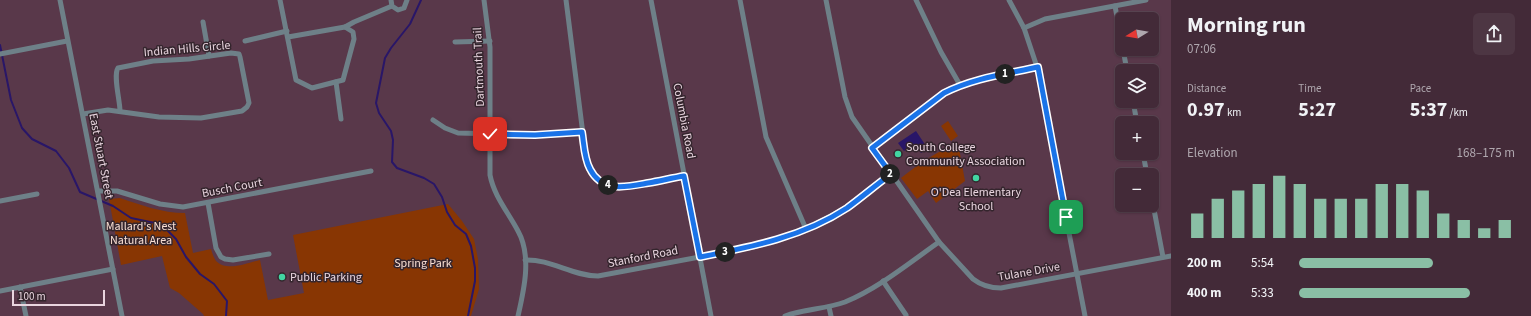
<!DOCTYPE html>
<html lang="en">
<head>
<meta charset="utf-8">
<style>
	:root { --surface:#432a38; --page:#4d3643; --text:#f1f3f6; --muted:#afa7ae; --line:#5b4653; --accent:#8abfa5 }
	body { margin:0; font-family:"Source Sans 3",sans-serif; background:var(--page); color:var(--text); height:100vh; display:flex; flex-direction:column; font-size:15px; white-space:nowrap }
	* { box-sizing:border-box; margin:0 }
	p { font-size:13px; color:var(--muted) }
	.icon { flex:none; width:22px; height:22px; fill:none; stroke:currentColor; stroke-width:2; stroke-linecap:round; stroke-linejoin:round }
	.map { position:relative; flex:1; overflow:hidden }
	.side { display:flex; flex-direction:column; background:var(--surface); width:360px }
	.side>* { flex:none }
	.needle { width:26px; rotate:259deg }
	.controls { position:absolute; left:1115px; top:12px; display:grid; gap:8px }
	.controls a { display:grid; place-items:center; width:44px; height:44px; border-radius:6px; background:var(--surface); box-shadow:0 1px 3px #0004,0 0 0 1px var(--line); font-size:20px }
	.scale { position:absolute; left:12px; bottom:10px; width:93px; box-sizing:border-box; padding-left:4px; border:2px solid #e9d5df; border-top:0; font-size:11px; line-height:14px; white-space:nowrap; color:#e9d5df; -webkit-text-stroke:3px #34252d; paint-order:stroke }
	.pin { position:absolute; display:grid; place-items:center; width:34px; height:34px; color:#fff; margin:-17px; border-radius:8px; box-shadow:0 2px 6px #0006 }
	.km { position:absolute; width:20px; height:20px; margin:-10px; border-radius:50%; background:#222; color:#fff; font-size:11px; line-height:20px; text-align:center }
	.round { display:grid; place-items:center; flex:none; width:42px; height:42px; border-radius:6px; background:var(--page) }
	.overview { display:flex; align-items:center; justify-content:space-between; height:68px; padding:0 16px }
	h1 { font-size:22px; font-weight:700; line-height:30px }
	.figures { display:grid; grid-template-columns:repeat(3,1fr); gap:6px; height:68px; padding:4px 16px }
	.figures div { display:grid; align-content:center }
	.figures b { font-size:20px; font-weight:700 }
	.figures small { font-size:11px; font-weight:400 }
	.figures p { font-size:11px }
	.chart { height:112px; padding:8px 16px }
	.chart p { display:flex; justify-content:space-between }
	.chart svg { width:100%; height:72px; margin-top:4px; stroke:var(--accent); stroke-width:6 }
	ul { padding:0 16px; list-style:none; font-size:13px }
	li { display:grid; grid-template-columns:64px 48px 1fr; align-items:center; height:30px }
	li i { height:10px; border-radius:5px; background:var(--accent) }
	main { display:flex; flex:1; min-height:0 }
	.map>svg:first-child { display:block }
</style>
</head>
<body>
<main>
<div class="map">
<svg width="1171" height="316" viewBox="0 0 1171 316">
	<rect width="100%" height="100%" fill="#59384a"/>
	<g fill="#883603">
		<path d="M948 121 958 136 951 141 941 126Z"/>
		<path d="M958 143 965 181 936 203 928 191 917 199 901 178C919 164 937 151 958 143Z"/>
		<path d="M120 198C141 205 162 213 185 213L193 253 211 249C212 253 214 258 216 261 227 272 247 263 260 260L268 300 304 293 293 235 448 204 462 221 474 239 478 259 479 289 471 316H204L203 314 179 293 170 288 162 256 121 265 109 199Z"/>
	</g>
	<path fill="#291668" d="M916 131 928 149 921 153 914 144 904 151 898 143Z"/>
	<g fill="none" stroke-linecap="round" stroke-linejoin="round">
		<g stroke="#291668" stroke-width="2">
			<path d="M421 0 410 24 391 48 385 58 376 103 379 113 391 131 393 140 392 162 397 168 424 178 434 184 442 197 447 212 455 225 466 234 471 246 475 268V281L468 316"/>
			<path d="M0 45 11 100 22 128 32 139 56 151 69 168 80 192 113 206 131 218 155 223 167 230 176 239 186 257 200 274 214 284 227 301 226 316"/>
		</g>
		<g stroke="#6e8088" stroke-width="5">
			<path d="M60 0 122 316"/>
			<path d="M280 0 296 80 312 88 343 80 354 39 353 32 345 27 288 37"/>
			<path d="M391 0 392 6 398 10 404 8 407 0"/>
			<path d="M484 0 490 47V175C494 196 508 212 518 231 532 256 524 290 518 316"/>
			<path d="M566 0 586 158C594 192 617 189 645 183 658 181 671 179 685 176"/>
			<path d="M651 0 711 316"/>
			<path d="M740 0 766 137 806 229"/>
			<path d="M826 0 845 97 852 117 939 242 973 279C982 286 990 288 1001 288L1171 256"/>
			<path d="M916 0 941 52 960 85"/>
			<path d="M1009 0 1024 28 1037 67 1085 316"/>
			<path d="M1115 6 1122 43"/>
			<path d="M203 22 209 56"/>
			<path d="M345 27 354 22 392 6"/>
			<path d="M1024 28 1045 19 1146 0"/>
			<path d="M245 41 287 31"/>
			<path d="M455 42 490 41"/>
			<path d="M1123 49 1127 71"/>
			<path d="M0 54 67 41"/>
			<path d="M336 82 341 119"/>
			<path d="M1133 101 1137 123"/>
			<path d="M83 114 108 110 159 117 201 118 242 111 247 107 249 103 240 57 239 54 231 53 189 59 153 61 118 68C113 75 120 101 120 111"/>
			<path d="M433 120 445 128 458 133 535 135 582 132"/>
			<path d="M872 148 944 93C973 78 1006 74 1037 67"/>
			<path d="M1143 153 1147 175"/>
			<path d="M98 191H117L160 204 183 207 371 171"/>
			<path d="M1152 199 1163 257"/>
			<path d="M0 201 37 194"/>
			<path d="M208 203 216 248 221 257 225 259 233 260 269 254"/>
			<path d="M525 260C551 259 572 276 598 276L753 247 770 242 806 229 846 208 891 174"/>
			<path d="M883 281 906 315"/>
			<path d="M20 287 26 316"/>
			<path d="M0 291 113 269"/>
			<path d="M829 307 831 316"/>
			<path d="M785 316C804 309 826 309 845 302 879 288 909 263 939 242"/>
		</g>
	</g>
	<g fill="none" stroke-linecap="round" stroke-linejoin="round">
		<defs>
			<path id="route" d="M490 134 535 135 582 132C584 144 584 158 590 169 602 193 626 187 648 183 660 181 672 178 684 176L700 257C751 247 803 237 847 208 862 197 876 185 891 174L872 148 944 93C973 78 1006 74 1038 67L1066 217"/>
		</defs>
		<use href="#route" stroke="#fff" stroke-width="8"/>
		<use href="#route" stroke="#1a73e8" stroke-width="5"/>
	</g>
	<g fill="#42d4a1" stroke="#34252d" stroke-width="1.5">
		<circle cx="898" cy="154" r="4"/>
		<circle cx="976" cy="178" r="4"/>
		<circle cx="282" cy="277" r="4"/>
	</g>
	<g text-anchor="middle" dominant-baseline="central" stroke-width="3" stroke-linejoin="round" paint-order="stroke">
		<g font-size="12" fill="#e9d5df" stroke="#34252d">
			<text transform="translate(187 49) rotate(-5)">Indian Hills Circle</text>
			<text transform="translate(479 67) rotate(-92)">Dartmouth Trail</text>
			<text transform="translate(684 121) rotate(79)">Columbia Road</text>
			<text transform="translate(101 156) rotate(79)">East Stuart Street</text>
			<text transform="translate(232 188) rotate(-11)">Busch Court</text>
			<text transform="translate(643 257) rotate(-11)">Stanford Road</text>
			<text transform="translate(1029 272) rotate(-10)">Tulane Drive</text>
		</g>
		<g font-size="12" fill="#e9d5df" stroke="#34252d" text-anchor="start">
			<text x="906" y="147">South College<tspan x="906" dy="14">Community Association</tspan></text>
			<text x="976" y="192" text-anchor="middle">O'Dea Elementary<tspan x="976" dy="14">School</tspan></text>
			<text x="290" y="277">Public Parking</text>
		</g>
		<g font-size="12" fill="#f8ded2" stroke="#34252d">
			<text x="141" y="226">Mallard's Nest<tspan x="141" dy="14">Natural Area</tspan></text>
			<text x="423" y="263">Spring Park</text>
		</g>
	</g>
</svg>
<div class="controls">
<a><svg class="needle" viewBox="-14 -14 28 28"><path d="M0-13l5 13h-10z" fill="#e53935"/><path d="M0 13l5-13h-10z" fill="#afa7ae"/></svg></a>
<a><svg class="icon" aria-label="layers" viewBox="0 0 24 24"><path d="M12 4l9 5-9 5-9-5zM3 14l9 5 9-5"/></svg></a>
<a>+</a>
<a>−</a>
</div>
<div class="scale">100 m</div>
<div class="pin" style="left:1066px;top:217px;background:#1e9e55"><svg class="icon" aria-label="arrive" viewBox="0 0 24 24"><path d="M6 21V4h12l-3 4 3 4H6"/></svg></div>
<div class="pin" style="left:490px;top:134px;background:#d93025"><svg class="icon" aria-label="check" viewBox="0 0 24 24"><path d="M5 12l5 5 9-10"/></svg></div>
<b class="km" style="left:1005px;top:74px">1</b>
<b class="km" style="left:890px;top:174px">2</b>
<b class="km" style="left:725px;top:252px">3</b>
<b class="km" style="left:608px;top:185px">4</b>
</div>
<section class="side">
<div class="overview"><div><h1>Morning run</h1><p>07:06</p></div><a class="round"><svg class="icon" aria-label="share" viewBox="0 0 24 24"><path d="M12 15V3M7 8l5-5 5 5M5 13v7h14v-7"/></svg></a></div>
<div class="figures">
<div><p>Distance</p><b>0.97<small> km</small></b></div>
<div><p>Time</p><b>5:27</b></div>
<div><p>Pace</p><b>5:37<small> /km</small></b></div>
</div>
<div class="chart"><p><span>Elevation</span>168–175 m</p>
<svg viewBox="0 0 160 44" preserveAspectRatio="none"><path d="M5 44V29M15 44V20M25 44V15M35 44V11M45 44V6M55 44V11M65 44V20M75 44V20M85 44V20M95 44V11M105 44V11M115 44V15M125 44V29M135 44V33M145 44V38M155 44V33"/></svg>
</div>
<ul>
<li><b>200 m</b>5:54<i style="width:62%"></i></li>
<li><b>400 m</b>5:33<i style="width:79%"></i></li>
</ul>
</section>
</main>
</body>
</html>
